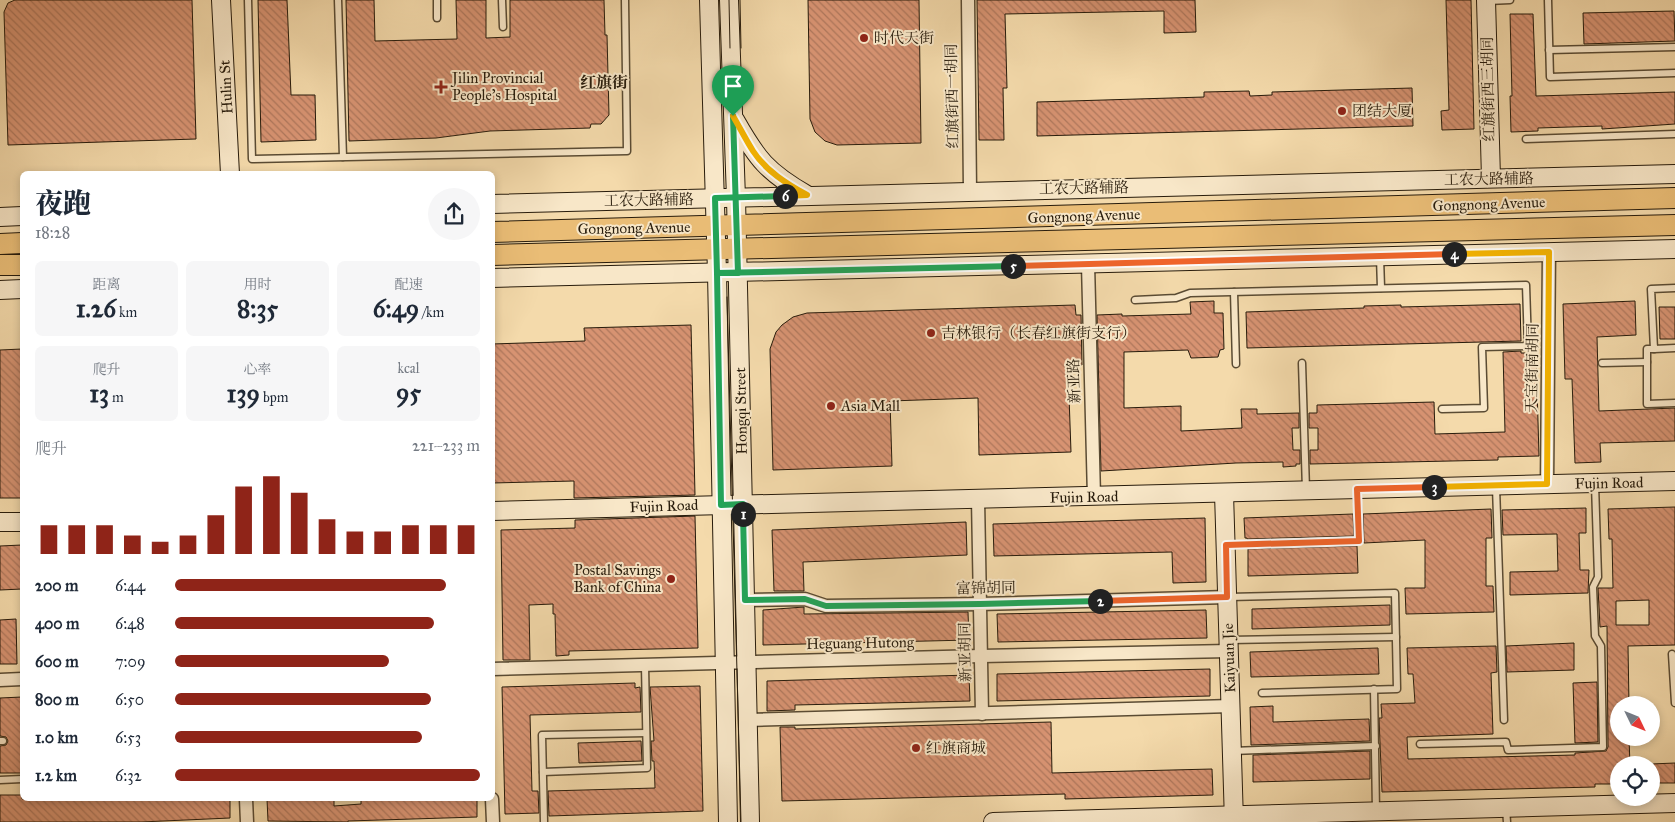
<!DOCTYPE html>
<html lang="zh">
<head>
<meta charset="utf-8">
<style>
	:root { --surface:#fff; --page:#f6f6f7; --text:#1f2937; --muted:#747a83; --accent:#8f2418 }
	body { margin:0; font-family:"IM FELL Great Primer","Noto Serif SC",serif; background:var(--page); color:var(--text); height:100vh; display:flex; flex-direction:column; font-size:19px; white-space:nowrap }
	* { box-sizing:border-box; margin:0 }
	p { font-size:16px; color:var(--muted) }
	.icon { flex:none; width:28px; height:28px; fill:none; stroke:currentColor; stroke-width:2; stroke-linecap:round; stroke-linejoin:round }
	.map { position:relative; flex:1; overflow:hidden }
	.panel { position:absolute; left:20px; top:171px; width:475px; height:630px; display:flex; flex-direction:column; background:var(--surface); border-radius:8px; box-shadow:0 2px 8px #0003 }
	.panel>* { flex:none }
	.needle { width:32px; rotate:133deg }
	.tools { position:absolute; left:1610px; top:696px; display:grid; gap:10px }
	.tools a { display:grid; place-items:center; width:50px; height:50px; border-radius:50%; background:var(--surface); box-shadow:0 2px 8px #0003; font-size:25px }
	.pin { position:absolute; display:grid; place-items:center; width:42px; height:42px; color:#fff; margin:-51px -21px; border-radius:50% 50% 50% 0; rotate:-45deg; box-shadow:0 0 5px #0007 }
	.pin .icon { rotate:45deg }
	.km { position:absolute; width:25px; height:25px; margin:-12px; border-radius:50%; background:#222; color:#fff; font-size:14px; line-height:25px; text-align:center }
	.round { display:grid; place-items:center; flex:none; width:52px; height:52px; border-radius:26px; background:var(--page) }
	.summary { display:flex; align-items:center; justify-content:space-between; height:85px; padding:0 15px }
	h1 { font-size:28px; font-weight:800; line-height:38px }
	.metrics { display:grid; grid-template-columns:repeat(3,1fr); gap:8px; height:85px; padding:5px 15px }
	.metrics div { display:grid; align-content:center; border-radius:8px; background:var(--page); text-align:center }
	.metrics b { font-size:25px; font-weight:800 }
	.metrics small { font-size:14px; font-weight:400 }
	.metrics p { font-size:14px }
	.chart { height:140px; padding:10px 15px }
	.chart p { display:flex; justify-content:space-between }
	.chart svg { width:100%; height:90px; margin-top:5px; stroke:var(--accent); stroke-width:6 }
	ul { padding:0 15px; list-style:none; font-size:16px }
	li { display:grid; grid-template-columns:80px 60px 1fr; align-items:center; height:38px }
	li i { height:12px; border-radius:6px; background:var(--accent) }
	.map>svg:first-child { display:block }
</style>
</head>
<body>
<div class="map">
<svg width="1675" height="822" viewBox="0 0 1675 822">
	<defs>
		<pattern id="building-back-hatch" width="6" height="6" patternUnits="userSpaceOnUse" patternTransform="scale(1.25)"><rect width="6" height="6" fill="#d79372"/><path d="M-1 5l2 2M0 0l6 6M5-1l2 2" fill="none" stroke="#ae775c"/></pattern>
	</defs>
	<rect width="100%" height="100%" fill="#f4daab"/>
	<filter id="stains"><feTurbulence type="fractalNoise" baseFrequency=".004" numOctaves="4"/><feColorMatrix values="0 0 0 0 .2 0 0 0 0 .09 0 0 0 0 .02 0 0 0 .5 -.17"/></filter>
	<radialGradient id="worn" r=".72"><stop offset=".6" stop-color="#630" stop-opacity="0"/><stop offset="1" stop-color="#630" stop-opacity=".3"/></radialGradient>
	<g fill="url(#building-back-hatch)" stroke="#271b0b" fill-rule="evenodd">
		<path d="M192 0 196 139 8 145 4 12 8 3 15 0Z"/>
		<path d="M258 0H287L291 95H315L316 140 261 142Z"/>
		<path d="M346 0H374L375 41 457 39 456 0H486V38L510 37V0H604L605 35H607L609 115 601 124H591L590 128 490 131 436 138 349 141Z"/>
		<path d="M808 0H919L921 143 837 145 825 141 815 132 810 119Z"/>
		<path d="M977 0H1195L1196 32 1164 33V11L1005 14 1007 88H1003L1004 140H979Z"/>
		<path d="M1446 0H1471L1474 129 1442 130 1441 111 1449 110Z"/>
		<path d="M1674 11 1675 41 1584 44 1583 13Z"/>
		<path d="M1510 14H1533L1536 96 1675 92V124L1602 129V126L1538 128V131L1511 132 1510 96H1512Z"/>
		<path d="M1412 88 1413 126 1037 136V102L1204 97V92L1249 91 1250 96 1272 95V92Z"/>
		<path d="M1214 301V313H1223L1224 349 1220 350 1218 357 1191 358 1188 350 1124 352V408L1181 406V431L1242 428 1241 409H1257V414L1299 413V428H1292L1293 450H1300V464H1296V466L1283 467V462L1236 463 1101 471 1097 315 1122 314V316L1191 314 1190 302Z"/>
		<path d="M1635 301 1636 335 1597 337 1599 411 1675 408V441L1600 443 1601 462 1575 463 1572 379H1565L1563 304Z"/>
		<path d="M1520 304 1521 341 1247 348 1246 312 1364 308V306L1401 305V307Z"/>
		<path d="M1075 305 1076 315H1081L1082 365H1077V368H1068L1071 452 979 455 978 398 890 401 892 466 773 470 770 349 776 332 782 325 793 317 807 313Z"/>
		<path d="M1659 307H1675V339H1660Z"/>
		<path d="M691 325 695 495 574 498V481L492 483V344L585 341 584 328Z"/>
		<path d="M22 349V498H0V350Z"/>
		<path d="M1521 351V353H1536L1539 456 1498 457V460L1310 464V450H1318V428H1309V413H1317V405L1434 402 1435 434 1505 432 1503 352Z"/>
		<path d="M1675 507V645L1628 646 1629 705H1619V738H1629L1630 765H1619V784H1595V787L1382 792 1379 718H1382L1381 704 1415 703 1413 674H1408L1407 648 1496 646 1497 672 1491 673 1493 734 1407 737 1408 759 1575 755V753L1606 751 1608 747 1607 626 1600 627 1598 588H1613L1612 539H1609L1608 509ZM1649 600V625H1616V601Z"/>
		<path d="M1586 508V533H1579L1580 570H1589L1588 593 1510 595V572L1558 571 1557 534 1503 535 1502 510Z"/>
		<path d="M1491 509 1492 538H1486V586H1493L1494 612 1406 614 1405 588H1425V540L1364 543 1363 514Z"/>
		<path d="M1353 514 1354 536 1247 539V538H1245L1244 518Z"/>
		<path d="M695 516 698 648 569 651V655L556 656 555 614H553V604L529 605 530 660H503L501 530 575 528V520Z"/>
		<path d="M1205 518 1206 582 1173 583 1172 552 994 556 993 524Z"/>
		<path d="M966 522 967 555 803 562 804 591H774L772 530Z"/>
		<path d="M22 545V589L0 590V546Z"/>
		<path d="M1357 546 1358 573 1248 576V549Z"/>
		<path d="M1390 605V625L1252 629V609Z"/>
		<path d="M804 607V614L968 612 969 640 763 645V610Z"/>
		<path d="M1206 610 1207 638 998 642 997 614Z"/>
		<path d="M16 619 17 664H0V620Z"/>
		<path d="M1574 643V670L1507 672 1506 646Z"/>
		<path d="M1378 648 1379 674 1251 677 1250 652Z"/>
		<path d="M1210 669V696L997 701V674Z"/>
		<path d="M969 675 970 701 795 705V710L767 711V681Z"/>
		<path d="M1597 682 1598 742 1575 743 1573 683Z"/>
		<path d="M635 683V688L640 687 641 712 530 715 532 791H538L539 813 505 814 502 687Z"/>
		<path d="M700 686 703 811 549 816 548 791 655 788 654 761H652L651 741H654L650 687Z"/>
		<path d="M22 697V773H0V746L6 745 8 741 6 737 0 736V698Z"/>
		<path d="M1273 706V722L1369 719 1370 741 1251 745 1250 707Z"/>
		<path d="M1051 722 1052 773 1212 769 1213 795 1065 799V794L782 801 780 727H795V729Z"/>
		<path d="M641 741 642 761 579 763 578 743Z"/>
		<path d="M1370 751V779L1253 782V755Z"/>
		<path d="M1675 763V783H1651V764Z"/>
		<path d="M0 795H22V799H230V818L141 822H0Z"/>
		<path d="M267 799H334V806L361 804V799H477V817L348 821V822L268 821Z"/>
	</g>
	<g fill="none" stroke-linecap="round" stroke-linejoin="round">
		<defs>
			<g id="lane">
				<path d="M248 0 252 159 627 151 625 0"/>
				<path d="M338 0 343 157"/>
				<path d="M437 0V18"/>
				<path d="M502 0 503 27"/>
				<path d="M1548 0 1550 77 1675 73"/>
				<path d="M1488 1 1510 0"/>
				<path d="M1549 50 1675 47"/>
				<path d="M1526 139 1675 134"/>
				<path d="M1380 257 1381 288"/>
				<path d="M1675 288 1651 289 1654 349 1675 348"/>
				<path d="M1234 292 1236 364"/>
				<path d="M1135 300 1176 298 1190 293 1526 285 1528 346 1482 347 1484 408 1442 409"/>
				<path d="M1654 349H1647V404L1675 403"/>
				<path d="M1302 363 1306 490"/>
				<path d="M1602 363 1647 362"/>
				<path d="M1496 487 1504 720"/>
				<path d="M1226 545 1359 541 1357 491"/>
				<path d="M1229 597 1395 593 1397 689 1262 693"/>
				<path d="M1230 640 1396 637"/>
				<path d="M1672 654 1675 703"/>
				<path d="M1374 689 1376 811"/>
				<path d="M0 741H3"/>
				<path d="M1420 744 1506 742 1508 750 1603 747 1601 646 1595 636 1593 587 1598 577 1595 484"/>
				<path d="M1232 751 1376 746"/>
				<path d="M543 772 647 768 645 665"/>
				<path d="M0 780 22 779"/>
				<path d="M1506 809 1507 822"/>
				<path d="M544 822 542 735 646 733"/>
			</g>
			<g id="street">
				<path d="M968 0 970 191"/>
				<path d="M1088 264 1094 497"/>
				<path d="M1547 484 1549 252"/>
				<path d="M978 499 982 714"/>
				<path d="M745 600 805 599 826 606 980 604 1227 597"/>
				<path d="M492 669 981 656 1229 651"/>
				<path d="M0 680 22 679"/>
				<path d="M748 720 1231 706"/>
				<path d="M246 799 247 822"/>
				<path d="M492 799 493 822"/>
			</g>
			<g id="secondary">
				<path d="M221 0 230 174"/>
				<path d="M709 0 717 273 728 822"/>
				<path d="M729 0 736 198 750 822"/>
				<path d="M1486 0 1491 178"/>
				<path d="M735 120C757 159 767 172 807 195"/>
				<path d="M492 204 1675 174"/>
				<path d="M0 217 22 216"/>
				<path d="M492 278 1675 249"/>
				<path d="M0 290 22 289"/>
				<path d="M1224 493 1234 822"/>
				<path d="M492 511 1675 481"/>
				<path d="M0 522H22"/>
				<path d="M993 822 1675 803"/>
			</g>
			<g id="primary">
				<path d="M492 232 1675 198"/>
				<path d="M0 244 22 243"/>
				<path d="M492 255 1675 225"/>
				<path d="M0 265H22"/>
			</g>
		</defs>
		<use href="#lane" stroke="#5a4b33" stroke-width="9"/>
		<use href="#street" stroke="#5a4b33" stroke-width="15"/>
		<use href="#secondary" stroke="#271b0b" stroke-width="20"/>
		<use href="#primary" stroke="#271b0b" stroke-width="22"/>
		<use href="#lane" stroke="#f8e7c8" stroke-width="6"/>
		<use href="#street" stroke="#f8e7c8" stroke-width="12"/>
		<use href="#secondary" stroke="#f8e7c8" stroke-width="18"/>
		<use href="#primary" stroke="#eabd76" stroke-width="20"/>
		<g stroke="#271b0b" stroke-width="1">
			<path d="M729 0 730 48"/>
			<path d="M740 0 741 48"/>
			<path d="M727 297 741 822"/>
		</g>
	</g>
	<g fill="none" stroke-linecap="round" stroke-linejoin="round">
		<defs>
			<path id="split-1" d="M733 116 738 273H717L721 505 743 504V514"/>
			<path id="split-2" d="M743 514 745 600 805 599 826 606 980 604 1100 601"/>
			<path id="split-3" d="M1100 601 1227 597 1226 545 1359 541 1357 489 1434 487"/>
			<path id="split-4" d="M1434 487 1547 484 1549 252 1454 254"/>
			<path id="split-5" d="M1013 266 1454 254"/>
			<path id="split-6" d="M785 196 715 198 717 273 1013 266"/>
			<path id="split-7" d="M733 116C740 128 746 140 753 151 766 171 787 184 807 195L785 196"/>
		</defs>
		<use href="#split-1" stroke="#fff" stroke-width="10"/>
		<use href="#split-2" stroke="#fff" stroke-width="10"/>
		<use href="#split-3" stroke="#fff" stroke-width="10"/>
		<use href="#split-4" stroke="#fff" stroke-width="10"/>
		<use href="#split-5" stroke="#fff" stroke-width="10"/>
		<use href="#split-6" stroke="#fff" stroke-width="10"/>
		<use href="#split-7" stroke="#fff" stroke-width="10"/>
		<use href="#split-1" stroke="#22a559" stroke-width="6"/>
		<use href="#split-2" stroke="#22a559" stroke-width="6"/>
		<use href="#split-3" stroke="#f0652b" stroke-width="6"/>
		<use href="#split-4" stroke="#f5b400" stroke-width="6"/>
		<use href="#split-5" stroke="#f0652b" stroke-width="6"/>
		<use href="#split-6" stroke="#22a559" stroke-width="6"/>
		<use href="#split-7" stroke="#f5b400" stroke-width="6"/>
	</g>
	<g fill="#8f2418" stroke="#f8e7c8" stroke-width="2">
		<circle cx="864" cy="38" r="5"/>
		<path d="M438.5 79.5h5v5h5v5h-5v5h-5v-5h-5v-5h5z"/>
		<circle cx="1342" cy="111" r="5"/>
		<circle cx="931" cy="333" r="5"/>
		<circle cx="831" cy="406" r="5"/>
		<circle cx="671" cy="579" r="5"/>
		<circle cx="916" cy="748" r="5"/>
	</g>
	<g text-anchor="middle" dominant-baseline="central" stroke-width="4" stroke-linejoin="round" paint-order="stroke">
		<g font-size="15" fill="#271b0b" stroke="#f8e7c8" text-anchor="start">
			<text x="874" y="38">时代天街</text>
			<text x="452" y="78">Jilin Provincial<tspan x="452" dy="17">People's Hospital</tspan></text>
			<text x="1352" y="111">团结大厦</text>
			<text x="941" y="333">吉林银行（长春红旗街支行）</text>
			<text x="841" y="406">Asia Mall</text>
			<text x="661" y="570" text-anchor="end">Postal Savings<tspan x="661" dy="17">Bank of China</tspan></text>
			<text x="926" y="748">红旗商城</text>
		</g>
		<g font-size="15" fill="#271b0b" stroke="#f8e7c8">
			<text transform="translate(226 87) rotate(-93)">Hulin St</text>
			<text transform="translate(1488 89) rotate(-91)">红旗街西三胡同</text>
			<text transform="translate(952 96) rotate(-91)">红旗街西一胡同</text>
			<text transform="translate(1489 179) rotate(-1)">工农大路辅路</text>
			<text transform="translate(1084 188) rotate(-1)">工农大路辅路</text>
			<text transform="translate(649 200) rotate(-1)">工农大路辅路</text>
			<text transform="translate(1489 204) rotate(-2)">Gongnong Avenue</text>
			<text transform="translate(1084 216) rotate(-2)">Gongnong Avenue</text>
			<text transform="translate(634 228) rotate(-1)">Gongnong Avenue</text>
			<text transform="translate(1532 368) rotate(-89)">天宝街南胡同</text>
			<text transform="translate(1074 381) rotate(-92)">新亚路</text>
			<text transform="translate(741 411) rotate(-91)">Hongqi Street</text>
			<text transform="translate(1609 483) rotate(-1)">Fujin Road</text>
			<text transform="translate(1084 497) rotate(-1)">Fujin Road</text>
			<text transform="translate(664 506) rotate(-2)">Fujin Road</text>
			<text transform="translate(986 588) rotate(-1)">富锦胡同</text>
			<text transform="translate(860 643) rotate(-1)">Heguang Hutong</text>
			<text transform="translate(965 652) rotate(-91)">新亚胡同</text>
			<text transform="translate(1229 658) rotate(-92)">Kaiyuan Jie</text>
		</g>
		<g font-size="16" font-weight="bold" fill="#271b0b" stroke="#f8e7c8">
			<text x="604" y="82">红旗街</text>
		</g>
	</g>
	<rect width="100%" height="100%" filter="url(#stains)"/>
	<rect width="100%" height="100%" fill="url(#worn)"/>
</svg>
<div class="tools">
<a><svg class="needle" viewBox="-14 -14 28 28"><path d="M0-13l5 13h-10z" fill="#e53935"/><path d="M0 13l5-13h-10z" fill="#747a83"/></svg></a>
<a><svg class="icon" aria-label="locate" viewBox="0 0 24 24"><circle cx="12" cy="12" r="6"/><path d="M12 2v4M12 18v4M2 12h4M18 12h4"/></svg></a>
</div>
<div class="pin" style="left:733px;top:116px;background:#1e9e55"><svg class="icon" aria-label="arrive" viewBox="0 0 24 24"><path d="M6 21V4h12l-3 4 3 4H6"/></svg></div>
<b class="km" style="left:743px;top:514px">1</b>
<b class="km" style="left:1100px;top:601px">2</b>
<b class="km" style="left:1434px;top:487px">3</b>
<b class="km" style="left:1454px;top:254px">4</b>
<b class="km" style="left:1013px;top:266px">5</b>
<b class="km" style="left:785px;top:196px">6</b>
<section class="panel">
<div class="summary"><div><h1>夜跑</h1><p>18:28</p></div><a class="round"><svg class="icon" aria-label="share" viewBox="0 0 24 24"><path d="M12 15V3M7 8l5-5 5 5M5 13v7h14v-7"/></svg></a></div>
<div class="metrics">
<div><p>距离</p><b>1.26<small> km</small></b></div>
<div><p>用时</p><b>8:35</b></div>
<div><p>配速</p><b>6:49<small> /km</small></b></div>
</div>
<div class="metrics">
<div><p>爬升</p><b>13<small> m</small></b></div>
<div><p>心率</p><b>139<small> bpm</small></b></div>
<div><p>kcal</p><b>95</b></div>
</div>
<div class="chart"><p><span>爬升</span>221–233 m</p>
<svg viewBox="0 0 160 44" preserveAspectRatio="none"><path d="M5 44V30M15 44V30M25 44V30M35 44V35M45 44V38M55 44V35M65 44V25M75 44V11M85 44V6M95 44V14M105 44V27M115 44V33M125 44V33M135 44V30M145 44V30M155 44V30"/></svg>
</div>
<ul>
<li><b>200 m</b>6:44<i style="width:89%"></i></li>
<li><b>400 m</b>6:48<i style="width:85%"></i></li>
<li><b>600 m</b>7:09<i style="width:70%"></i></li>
<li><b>800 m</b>6:50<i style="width:84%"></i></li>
<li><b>1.0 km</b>6:53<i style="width:81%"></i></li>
<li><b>1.2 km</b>6:32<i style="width:100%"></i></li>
</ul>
</section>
</div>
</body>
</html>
